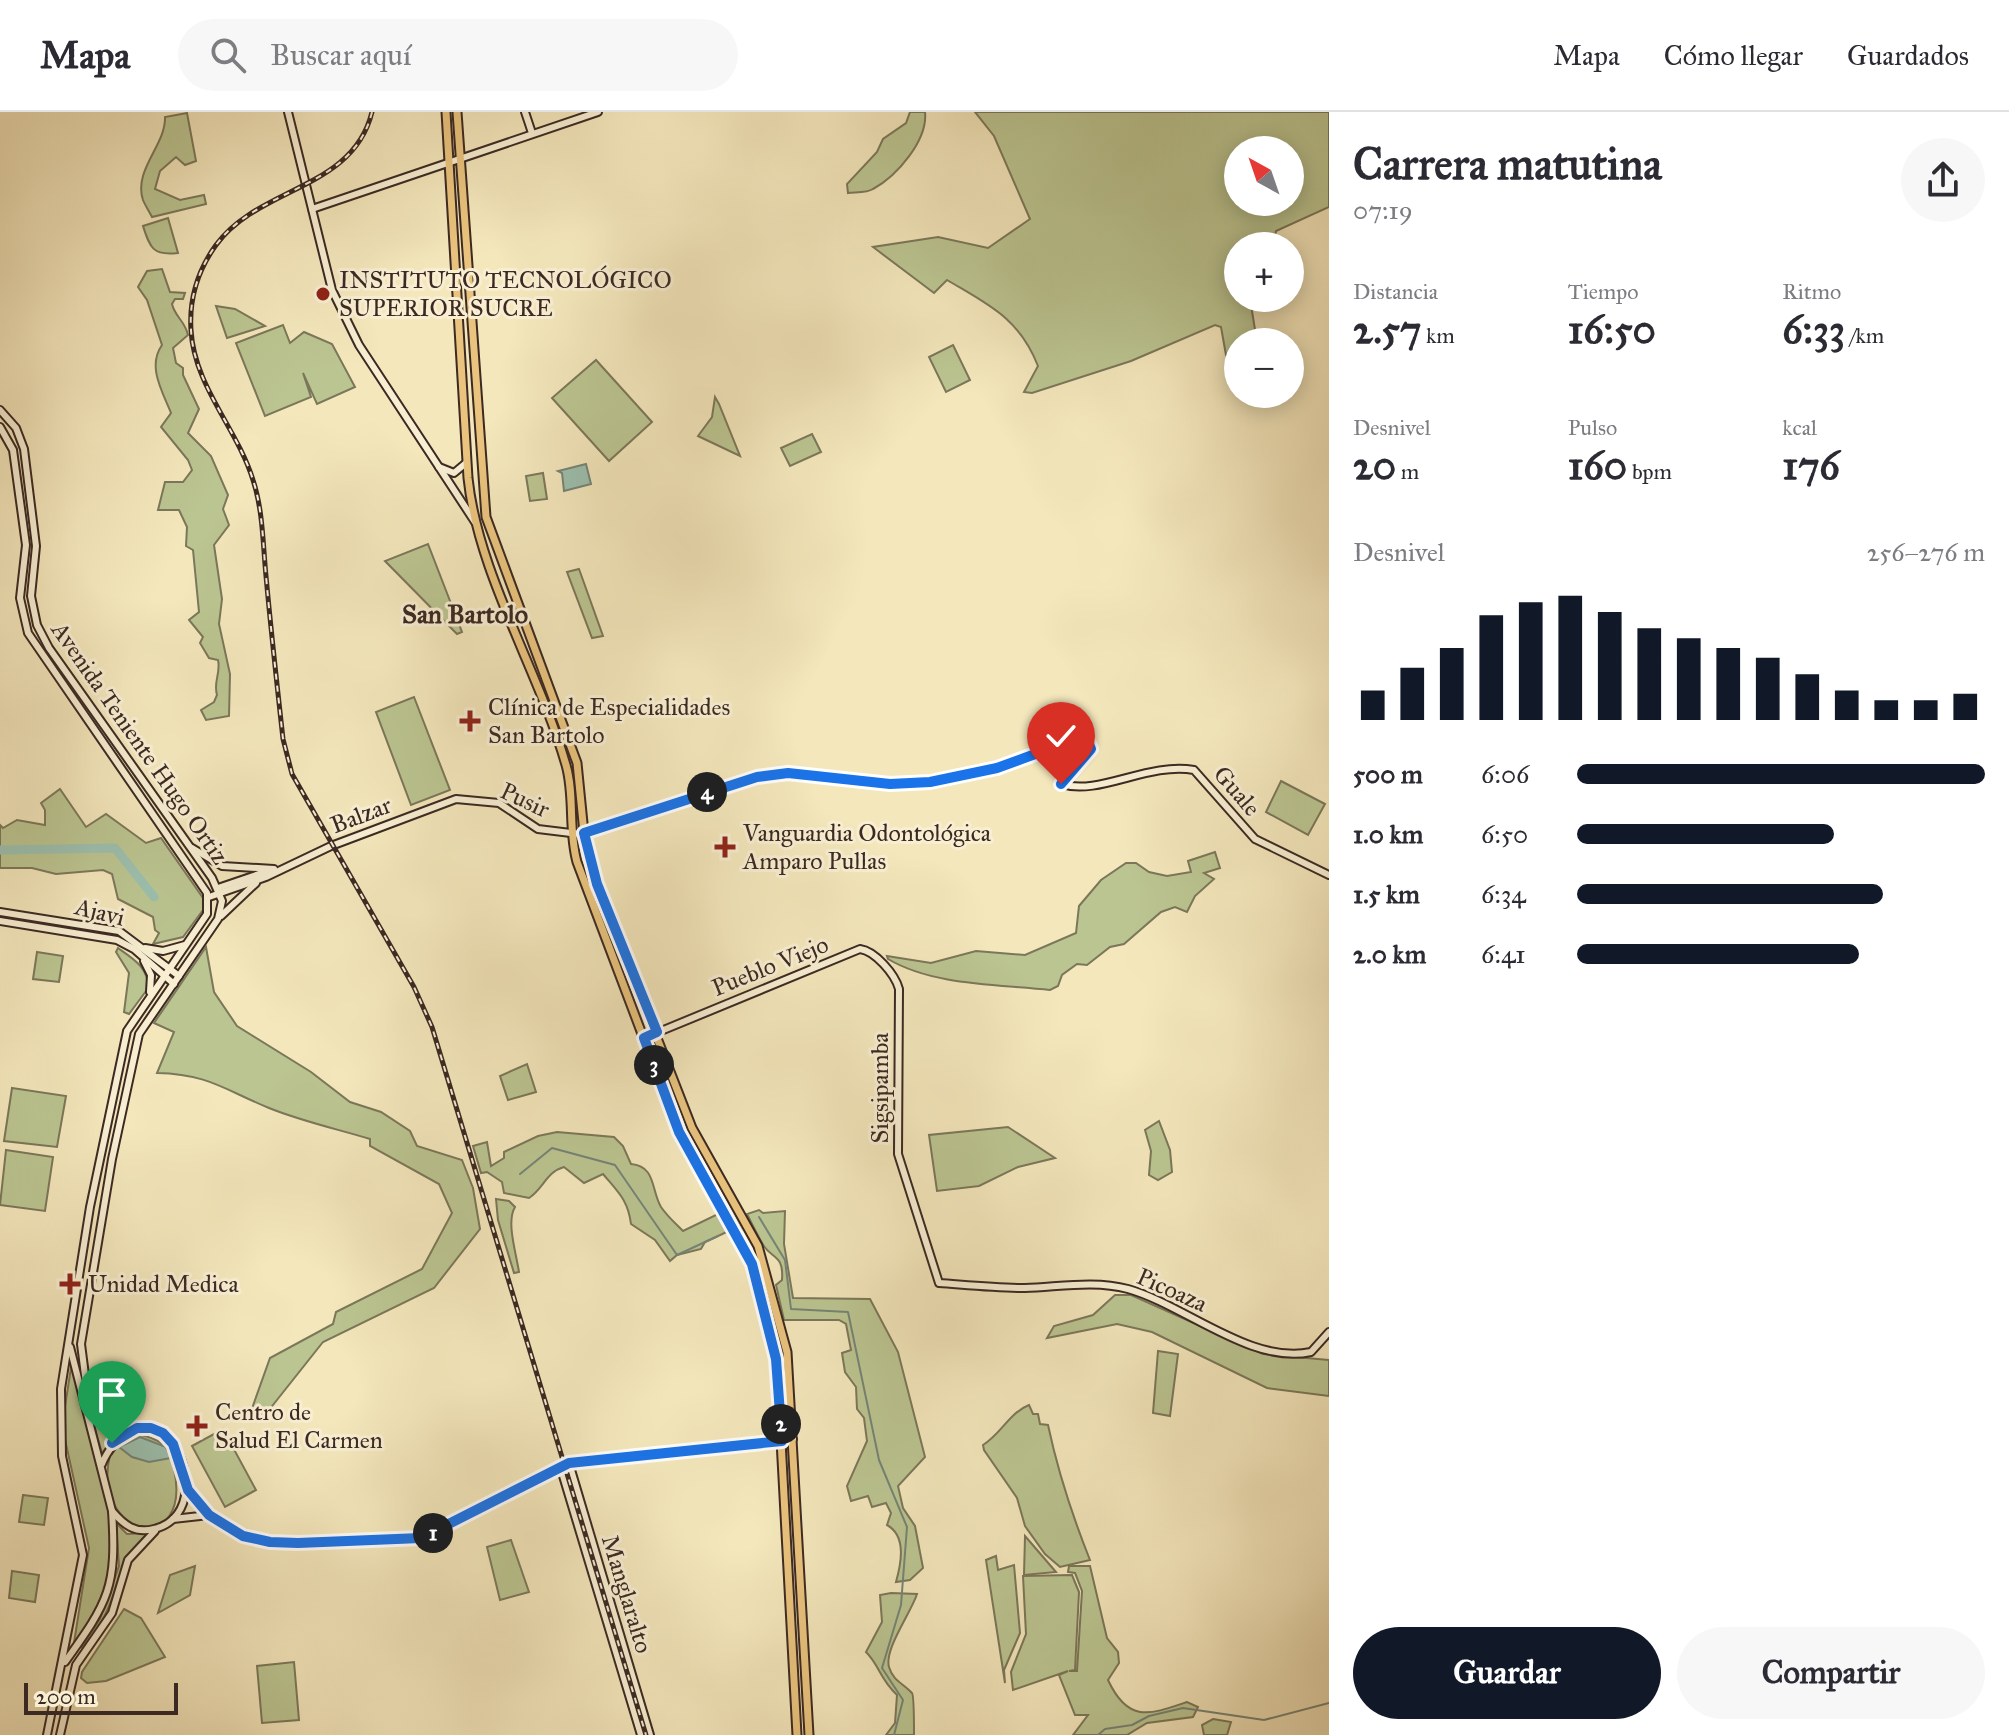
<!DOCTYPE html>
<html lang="es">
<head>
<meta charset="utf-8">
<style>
	:root { --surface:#fff; --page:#f7f7f7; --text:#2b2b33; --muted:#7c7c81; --line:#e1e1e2; --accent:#111827 }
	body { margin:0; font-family:"IM FELL Great Primer",serif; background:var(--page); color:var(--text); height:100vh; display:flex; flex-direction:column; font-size:30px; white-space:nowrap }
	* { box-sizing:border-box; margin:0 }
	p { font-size:26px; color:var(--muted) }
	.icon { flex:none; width:44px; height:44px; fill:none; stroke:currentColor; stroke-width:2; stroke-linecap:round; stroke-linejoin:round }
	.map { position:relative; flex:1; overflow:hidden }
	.drawer { display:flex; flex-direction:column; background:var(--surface); width:680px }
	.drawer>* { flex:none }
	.needle { width:52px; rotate:320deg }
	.tools { position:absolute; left:1224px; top:24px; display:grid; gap:16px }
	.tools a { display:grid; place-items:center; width:80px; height:80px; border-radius:50%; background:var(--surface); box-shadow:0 4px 20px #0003; font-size:40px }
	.scale { position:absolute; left:24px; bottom:20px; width:154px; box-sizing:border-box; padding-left:8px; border:4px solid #3b2922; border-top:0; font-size:22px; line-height:28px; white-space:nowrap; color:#3b2922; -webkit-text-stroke:6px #f8efd3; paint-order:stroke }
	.pin { position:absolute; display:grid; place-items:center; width:68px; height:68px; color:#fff; margin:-82px -34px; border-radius:50% 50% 50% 0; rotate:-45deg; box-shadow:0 0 8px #0007 }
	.pin .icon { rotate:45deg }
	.km { position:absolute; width:40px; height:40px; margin:-20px; border-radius:50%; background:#222; color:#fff; font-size:22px; line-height:40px; text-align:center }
	.round { display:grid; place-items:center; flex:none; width:84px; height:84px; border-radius:42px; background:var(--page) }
	.head { display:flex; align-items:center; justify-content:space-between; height:136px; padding:0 24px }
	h1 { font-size:44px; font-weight:700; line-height:60px }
	.stats { display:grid; grid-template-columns:repeat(3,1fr); gap:12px; height:136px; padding:8px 24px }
	.stats div { display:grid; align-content:center }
	.stats b { font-size:40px; font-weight:700 }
	.stats small { font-size:22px; font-weight:400 }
	.stats p { font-size:22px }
	.chart { height:224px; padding:16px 24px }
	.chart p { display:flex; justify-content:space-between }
	.chart svg { width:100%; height:144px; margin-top:8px; stroke:var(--accent); stroke-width:6 }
	.button { display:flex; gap:16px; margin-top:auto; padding:16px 24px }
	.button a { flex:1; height:92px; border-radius:48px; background:var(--accent); color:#fff; font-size:32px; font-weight:700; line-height:92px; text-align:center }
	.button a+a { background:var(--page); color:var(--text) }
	ul { padding:0 24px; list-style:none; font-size:26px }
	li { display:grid; grid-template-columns:128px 96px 1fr; align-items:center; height:60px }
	li i { height:20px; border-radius:10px; background:var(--accent) }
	header { display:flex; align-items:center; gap:48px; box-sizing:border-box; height:112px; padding:0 40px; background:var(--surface); border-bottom:2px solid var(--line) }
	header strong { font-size:38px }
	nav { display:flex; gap:44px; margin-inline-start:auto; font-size:28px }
	.search { width:560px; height:72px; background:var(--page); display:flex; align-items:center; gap:20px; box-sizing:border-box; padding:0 28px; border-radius:44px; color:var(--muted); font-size:30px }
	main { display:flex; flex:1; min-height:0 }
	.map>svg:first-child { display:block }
</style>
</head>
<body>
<header>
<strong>Mapa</strong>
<div class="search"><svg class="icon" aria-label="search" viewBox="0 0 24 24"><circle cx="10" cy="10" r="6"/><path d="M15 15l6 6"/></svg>Buscar aquí</div>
<nav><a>Mapa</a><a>Cómo llegar</a><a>Guardados</a></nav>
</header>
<main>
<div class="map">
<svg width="1329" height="1623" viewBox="0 0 1329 1623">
	<rect width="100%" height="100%" fill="#f4e7bc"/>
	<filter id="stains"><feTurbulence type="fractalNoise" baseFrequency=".0025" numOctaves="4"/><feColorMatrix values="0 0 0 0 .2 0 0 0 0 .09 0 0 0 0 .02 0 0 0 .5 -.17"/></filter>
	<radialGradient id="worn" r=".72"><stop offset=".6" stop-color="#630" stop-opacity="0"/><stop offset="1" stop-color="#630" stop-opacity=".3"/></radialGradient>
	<g fill="#bbc591" stroke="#7b775a" stroke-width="2" fill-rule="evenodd">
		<path d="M910 0H925C928 28 897 64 873 77 867 81 855 80 848 81L847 72 877 40 883 27 906 11Z"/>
		<path d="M975 0H1329V95L1276 119 1273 134H1238V186H1255L1252 199 1257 230H1238V259L1226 243 1221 215 1215 213 1131 249 1032 281 1024 280 1038 254C1019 206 989 193 947 168L934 181 873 135 938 125 988 136 1030 107 994 24ZM1290 38V90H1238V38Z"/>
		<path d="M187 1 196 49 185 53 176 45 160 59 155 77 180 88 204 83 206 92 152 105C149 99 145 93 143 88 133 58 166 33 165 5Z"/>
		<path d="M168 106 178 141C153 144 150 136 143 114Z"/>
		<path d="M162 157 170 180 185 181 183 187H175L172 192C175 205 185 209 188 223L173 236 176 251 183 256V263L199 297 188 321 211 344 228 383 223 397 229 413 214 433 222 487 219 512 230 562 229 604 206 608 201 598 214 590 217 583C213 570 221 561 218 548L209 546 200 531 203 525 189 508 199 500 193 438 186 434 187 415 179 398H158L165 370H183L192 358 188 348 161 315 171 301C162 279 147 254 162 233L147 188 138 175 147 159Z"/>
		<path d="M216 194 235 197 265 214 227 226Z"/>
		<path d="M283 213 290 231 304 220 332 232 355 275 317 292 303 261 311 285 265 304 236 231Z"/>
		<path d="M953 233 970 268 946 280 929 245Z"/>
		<path d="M596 248 652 310 609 349 552 286Z"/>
		<path d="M715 285 719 292 740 344 698 324 712 305Z"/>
		<path d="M812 322 821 340 790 354 781 336Z"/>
		<path d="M543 361 547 387 530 389 526 364Z"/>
		<path d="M428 432 462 520 457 522 385 449Z"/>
		<path d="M579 457 603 524 592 526 567 460Z"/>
		<path d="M414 585 450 678 411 693 376 600Z"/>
		<path d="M1281 669 1325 692 1308 723 1266 700Z"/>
		<path d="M60 677 86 715 106 702 146 731 161 726 203 786V798L183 825 153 832 159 821 155 818 153 805 118 787 112 762 103 758 56 762 32 756H0V713L3 716 17 708 45 713V698L41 691Z"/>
		<path d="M1215 740 1220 756 1204 761 1214 767 1195 784 1187 800 1175 795 1161 800 1124 832 1110 835 1087 853 1077 852 1062 863 1058 874 1050 878C997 872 934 874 888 847L887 844 931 851 976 839 1025 843 1076 821 1079 794 1101 768 1126 751H1136L1149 760 1167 764 1191 760 1188 749Z"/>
		<path d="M206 835 214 880 237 914 311 960 350 990 381 1000 410 1019 417 1034 462 1048 473 1076 480 1117 434 1176 323 1230 265 1303 250 1302 270 1246 333 1212 336 1200 422 1157 452 1101 439 1072 370 1034V1027C337 1017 301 1009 269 996 225 978 208 962 157 961L174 920 154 911Z"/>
		<path d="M118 836C135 848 146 854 149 875L129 902 124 900 129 861 116 840Z"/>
		<path d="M37 840 63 844 59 870 33 867Z"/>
		<path d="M527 952 536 980 508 988 500 964Z"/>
		<path d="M12 976 66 984 57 1035 4 1029Z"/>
		<path d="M1159 1009 1170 1038 1172 1060 1158 1068 1149 1063 1151 1039 1145 1018Z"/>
		<path d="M1008 1015 1055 1046 1018 1055 979 1074 937 1079 929 1023Z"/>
		<path d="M557 1020 614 1025 623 1034 631 1052C656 1054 651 1078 661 1095 667 1104 676 1112 683 1119L720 1101 731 1118 705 1130 701 1137 677 1143 670 1149 655 1128 631 1112C628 1088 618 1080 603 1062L584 1071 564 1055C546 1060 544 1076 529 1086L504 1081 502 1070 487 1060 481 1061 473 1034 487 1030 491 1054 504 1046V1040L538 1024Z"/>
		<path d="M6 1038 53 1045 45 1099 0 1093Z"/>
		<path d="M496 1087 509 1089 515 1095C506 1110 516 1140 519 1160L514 1161 498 1108Z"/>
		<path d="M759 1098 763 1101 785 1099 784 1132 793 1186 870 1187 898 1240 925 1345 898 1374 903 1396 915 1414 923 1456 910 1468 896 1470C901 1452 907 1424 887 1413L891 1401 886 1391 872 1395 868 1384 851 1389 847 1374 867 1329 864 1306 857 1297 856 1275 845 1260 842 1241 851 1238 846 1212 839 1208H784L776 1173 782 1168C784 1141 771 1148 762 1131 757 1122 752 1112 747 1102Z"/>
		<path d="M1115 1183H1131L1263 1242 1329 1248V1284L1267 1276 1152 1220 1117 1212 1047 1226 1054 1214 1093 1203Z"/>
		<path d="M1158 1239 1178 1242 1170 1304 1153 1301Z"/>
		<path d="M72 1249C89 1314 123 1400 110 1467 105 1493 87 1516 73 1537L89 1436 62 1314Z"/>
		<path d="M78 1259 99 1304 120 1318 102 1341Z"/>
		<path d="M1029 1293 1033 1302H1038L1040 1312 1048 1313C1058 1360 1072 1403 1090 1448L1060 1455 1045 1442 1025 1414 1017 1386 984 1338 983 1333C1002 1321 1009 1301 1029 1293Z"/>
		<path d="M223 1317 256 1378 225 1395 192 1334Z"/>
		<path d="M137 1322C161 1327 169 1333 174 1357 193 1446 90 1426 110 1343L122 1330Z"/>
		<path d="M23 1383 48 1386 44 1413 19 1410Z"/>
		<path d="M116 1411 127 1422 148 1421C115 1454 116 1505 81 1536L100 1507 119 1454Z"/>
		<path d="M1025 1424 1056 1460 1024 1463Z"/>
		<path d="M511 1428 529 1480 500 1488 487 1435Z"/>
		<path d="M996 1444 998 1458 1014 1453 1020 1521 1004 1558 1005 1571 986 1448Z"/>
		<path d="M195 1454 190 1483 158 1501 170 1463Z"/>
		<path d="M1069 1454H1090L1107 1526 1118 1540 1119 1551 1108 1568C1128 1611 1149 1603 1187 1590L1198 1595 1193 1605 1147 1611 1127 1623H1073L1088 1603H1075L1059 1563 1068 1559 1013 1578 1011 1560 1026 1522 1023 1464 1072 1463 1079 1480 1075 1558 1069 1559H1077L1082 1479 1075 1461 1068 1460Z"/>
		<path d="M12 1459 39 1463 35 1490 9 1486Z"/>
		<path d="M891 1481 917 1482C911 1501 884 1537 889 1555 893 1569 903 1571 912 1581 914 1583 914 1618 914 1623H886L895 1611 897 1583C879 1566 880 1554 866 1540L882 1510 880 1483Z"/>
		<path d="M124 1497 141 1506 165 1545 106 1569 87 1571 81 1566 82 1560Z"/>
		<path d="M294 1550 299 1608 262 1611 257 1554Z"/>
		<path d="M1213 1607 1231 1610 1227 1623H1204L1202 1613Z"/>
	</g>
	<g fill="#9cc0af" stroke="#758477" stroke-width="2">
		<path d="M586 352 591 372 564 379 562 361 558 359Z"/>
		<path d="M140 1325 166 1335 171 1346 149 1350 132 1345 119 1335Z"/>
	</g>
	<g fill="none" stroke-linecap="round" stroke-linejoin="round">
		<g stroke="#758477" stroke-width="2">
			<path d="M520 1062 552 1036 615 1053 677 1143 718 1124"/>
			<path d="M759 1105 785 1148 791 1197 848 1200 879 1348 907 1415 901 1493 882 1556 903 1588 894 1623"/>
			<path d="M1098 1623 1105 1617 1132 1613 1149 1604 1183 1596 1264 1608 1329 1591"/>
		</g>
		<path stroke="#9cc0af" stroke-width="9" d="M0 738 115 736 154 785"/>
		<defs>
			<g id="secondary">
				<path d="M288 0 332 178 359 233 475 410"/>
				<path d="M525 0 532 21"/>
				<path d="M312 97 598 0"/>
				<path d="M0 298 16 316 24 337 36 434 31 484 37 513 49 536 212 766 222 789 218 807 139 922 112 1047 81 1232 86 1271 94 1291 114 1313 137 1316"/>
				<path d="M0 315 13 338 26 433 20 486 28 521 207 781V802L127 919 90 1095 61 1277 62 1344 83 1443 47 1623"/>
				<path d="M439 355 454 361 466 351"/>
				<path d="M192 736 222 754 274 757"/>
				<path d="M218 776 268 759"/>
				<path d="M209 785 266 765 331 734 456 687 499 691 538 717 579 722 757 665 788 661 890 672 930 670 997 656 1049 637 1087 632 1091 637 1061 672C1100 684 1147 650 1194 658L1255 727 1329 763"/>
				<path d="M0 800 119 819 179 864"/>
				<path d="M221 804 256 771"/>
				<path d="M0 809 117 828 134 837 174 872"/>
				<path d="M145 836 163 839 185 833"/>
				<path d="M144 849 151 863 150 880"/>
				<path d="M644 926 860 837C875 839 895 862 899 877L898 1042 939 1171C967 1173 996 1176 1025 1176 1059 1175 1094 1168 1128 1177 1185 1193 1251 1253 1311 1240L1329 1220"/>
				<path d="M70 1235 112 1399C124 1413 135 1422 154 1417 196 1407 192 1352 168 1325 144 1298 111 1328 102 1352"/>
				<path d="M569 1351 650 1623"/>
				<path d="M560 1354 641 1623"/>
				<path d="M188 1378 209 1403 236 1421 263 1429 412 1428 569 1351 793 1327"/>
				<path d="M173 1407 209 1403"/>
				<path d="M65 1550C109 1489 117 1475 112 1399"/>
				<path d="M60 1623 76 1553 112 1501 128 1448 155 1419"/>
			</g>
			<g id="primary">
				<path d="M446 0 468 366C478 462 539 559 566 653 575 684 568 718 577 750L679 1020 736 1118 757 1167 777 1255 797 1623"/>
				<path d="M457 0 486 405 577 651 585 731 597 772 692 1016 758 1134 787 1240 809 1623"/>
			</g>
		</defs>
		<use href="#secondary" stroke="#3b2922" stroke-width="10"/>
		<use href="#primary" stroke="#3b2922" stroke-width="11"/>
		<use href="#secondary" stroke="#f8efd3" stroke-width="6"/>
		<use href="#primary" stroke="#eac47e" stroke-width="7"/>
		<defs>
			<path id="rail" d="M372 0C353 78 259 74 216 133 198 158 189 187 191 218 194 274 237 316 253 368 263 398 263 434 266 464 271 519 277 573 283 627L292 662 414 875 432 915 646 1623"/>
		</defs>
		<use href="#rail" stroke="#3b2922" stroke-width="5"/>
		<use href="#rail" stroke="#f8efd3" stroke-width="2" stroke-dasharray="6" stroke-linecap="butt"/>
	</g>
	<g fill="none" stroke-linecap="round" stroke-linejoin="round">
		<defs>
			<path id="route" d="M112 1331 137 1316H151L163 1321 173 1332 188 1378 209 1403 243 1424 270 1430 298 1431 421 1426 569 1351 782 1329 776 1247 752 1152 679 1020 644 926 657 920 597 772 584 721 757 665 788 661 890 672 930 670 997 656 1049 637 1089 632 1091 637 1061 672"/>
		</defs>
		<use href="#route" stroke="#fff" stroke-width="16"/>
		<use href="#route" stroke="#1a73e8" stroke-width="10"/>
	</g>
	<g fill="#8f2418" stroke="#f8efd3" stroke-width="3">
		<circle cx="323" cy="182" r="8"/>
		<path d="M466 597h8v8h8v8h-8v8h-8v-8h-8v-8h8z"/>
		<path d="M721 723h8v8h8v8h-8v8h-8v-8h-8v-8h8z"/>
		<path d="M66 1160h8v8h8v8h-8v8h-8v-8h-8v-8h8z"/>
		<path d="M193 1302h8v8h8v8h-8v8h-8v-8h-8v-8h8z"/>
	</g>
	<g text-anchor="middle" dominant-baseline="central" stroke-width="6" stroke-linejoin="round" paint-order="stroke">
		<g font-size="24" fill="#3b2922" stroke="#f8efd3" text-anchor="start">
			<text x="339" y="168">INSTITUTO TECNOLÓGICO<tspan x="339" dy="28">SUPERIOR SUCRE</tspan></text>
			<text x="488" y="595">Clínica de Especialidades<tspan x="488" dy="28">San Bartolo</tspan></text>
			<text x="743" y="721">Vanguardia Odontológica<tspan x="743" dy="28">Amparo Pullas</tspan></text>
			<text x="88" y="1172">Unidad Medica</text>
			<text x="215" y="1300">Centro de<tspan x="215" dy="28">Salud El Carmen</tspan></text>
		</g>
		<g font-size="24" fill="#3b2922" stroke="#f8efd3">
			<text transform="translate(140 631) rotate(55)">Avenida Teniente Hugo Ortiz</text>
			<text transform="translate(1237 679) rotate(49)">Guale</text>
			<text transform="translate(525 688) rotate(25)">Pusir</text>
			<text transform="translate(361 703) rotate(-21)">Balzar</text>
			<text transform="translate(100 800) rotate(14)">Ajavi</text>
			<text transform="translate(770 854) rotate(-22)">Pueblo Viejo</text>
			<text transform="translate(880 976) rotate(-90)">Sigsipamba</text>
			<text transform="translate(1172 1178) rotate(24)">Picoaza</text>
			<text transform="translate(627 1482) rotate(73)">Manglaralto</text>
		</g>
		<g font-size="26" font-weight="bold" fill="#3b2922" stroke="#f8efd3">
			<text x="465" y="502">San Bartolo</text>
		</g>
	</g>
	<rect width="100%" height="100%" filter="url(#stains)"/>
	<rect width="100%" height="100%" fill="url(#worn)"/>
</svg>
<div class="tools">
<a><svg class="needle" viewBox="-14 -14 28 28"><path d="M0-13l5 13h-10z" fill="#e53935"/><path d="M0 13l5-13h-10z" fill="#7c7c81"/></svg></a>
<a>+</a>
<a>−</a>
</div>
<div class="scale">200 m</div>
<div class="pin" style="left:112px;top:1331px;background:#1e9e55"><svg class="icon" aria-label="arrive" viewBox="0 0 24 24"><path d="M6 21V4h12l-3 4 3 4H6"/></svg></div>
<div class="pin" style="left:1061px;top:672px;background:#d93025"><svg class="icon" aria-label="check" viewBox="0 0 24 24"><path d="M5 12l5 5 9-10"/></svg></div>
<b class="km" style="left:433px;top:1421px">1</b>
<b class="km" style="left:781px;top:1312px">2</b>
<b class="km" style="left:654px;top:953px">3</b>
<b class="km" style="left:707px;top:680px">4</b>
</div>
<section class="drawer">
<div class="head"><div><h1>Carrera matutina</h1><p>07:19</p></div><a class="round"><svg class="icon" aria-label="share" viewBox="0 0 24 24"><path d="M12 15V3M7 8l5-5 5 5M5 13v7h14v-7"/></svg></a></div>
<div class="stats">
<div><p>Distancia</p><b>2.57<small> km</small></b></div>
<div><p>Tiempo</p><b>16:50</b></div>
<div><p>Ritmo</p><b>6:33<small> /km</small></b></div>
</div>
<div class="stats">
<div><p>Desnivel</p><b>20<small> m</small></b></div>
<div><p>Pulso</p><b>160<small> bpm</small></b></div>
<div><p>kcal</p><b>176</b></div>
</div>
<div class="chart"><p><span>Desnivel</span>256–276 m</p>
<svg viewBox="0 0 160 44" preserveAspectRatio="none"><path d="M5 44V35M15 44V28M25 44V22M35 44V12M45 44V8M55 44V6M65 44V11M75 44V16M85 44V19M95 44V22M105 44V25M115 44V30M125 44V35M135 44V38M145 44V38M155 44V36"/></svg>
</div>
<ul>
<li><b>500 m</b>6:06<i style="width:100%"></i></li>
<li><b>1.0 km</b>6:50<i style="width:63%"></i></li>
<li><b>1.5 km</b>6:34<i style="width:75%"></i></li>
<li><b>2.0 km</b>6:41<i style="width:69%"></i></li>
</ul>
<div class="button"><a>Guardar</a><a>Compartir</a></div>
</section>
</main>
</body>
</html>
